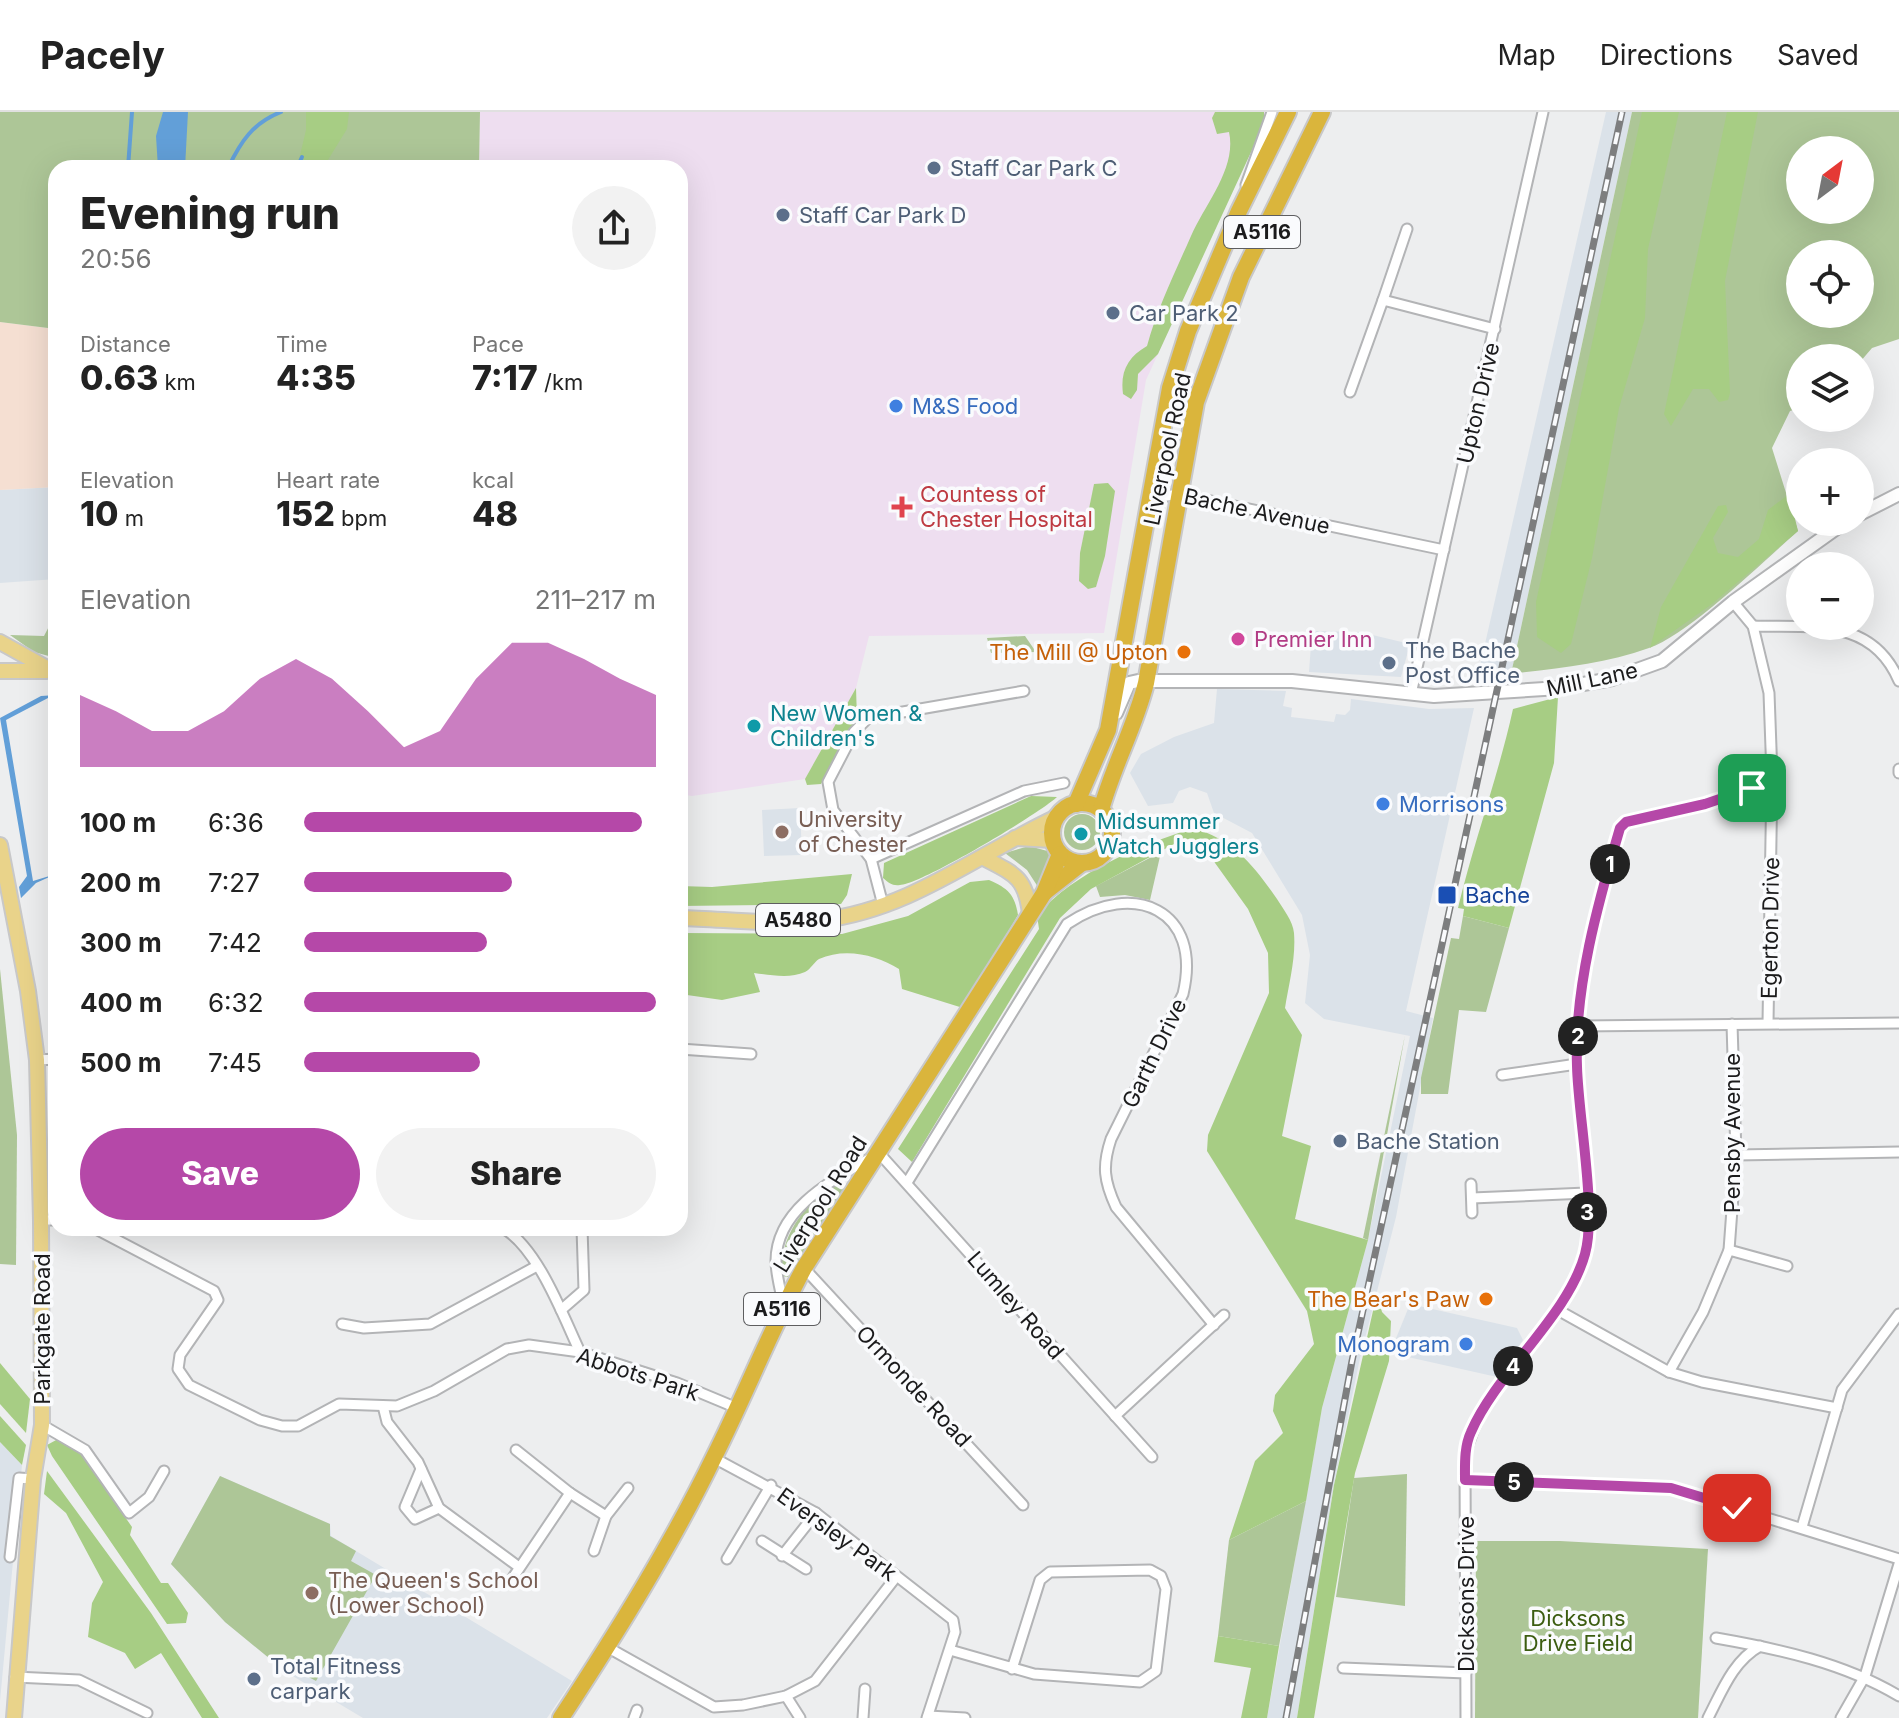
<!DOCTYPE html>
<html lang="en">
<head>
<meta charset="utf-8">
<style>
	:root { --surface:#fff; --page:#f2f2f2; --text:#222; --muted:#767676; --line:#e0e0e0; --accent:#b548a8 }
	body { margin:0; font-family:Inter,sans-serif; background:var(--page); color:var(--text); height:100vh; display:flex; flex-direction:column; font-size:30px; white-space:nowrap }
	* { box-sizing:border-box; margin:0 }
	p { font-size:26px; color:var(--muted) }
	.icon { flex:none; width:44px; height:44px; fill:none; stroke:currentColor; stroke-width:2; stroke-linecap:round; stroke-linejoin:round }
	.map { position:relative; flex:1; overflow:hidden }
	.panel { position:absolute; left:48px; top:48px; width:640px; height:1076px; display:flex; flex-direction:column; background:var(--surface); border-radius:24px; box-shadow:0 8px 32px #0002 }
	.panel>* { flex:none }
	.needle { width:52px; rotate:32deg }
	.controls { position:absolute; left:1786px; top:24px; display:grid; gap:16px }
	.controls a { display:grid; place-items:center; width:88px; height:88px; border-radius:50%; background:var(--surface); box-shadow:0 8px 32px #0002; font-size:40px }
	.pin { position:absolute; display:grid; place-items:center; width:68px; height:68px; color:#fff; margin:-34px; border-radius:16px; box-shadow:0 4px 12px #0006 }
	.km { position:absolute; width:40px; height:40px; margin:-20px; border-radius:50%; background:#222; color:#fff; font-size:22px; line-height:40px; text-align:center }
	.round { display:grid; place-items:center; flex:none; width:84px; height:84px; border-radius:42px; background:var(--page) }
	.headline { display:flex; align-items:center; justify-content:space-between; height:136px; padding:0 32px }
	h1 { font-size:44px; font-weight:800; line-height:60px }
	.stats { display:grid; grid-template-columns:repeat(3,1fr); gap:12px; height:136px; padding:8px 32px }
	.stats div { display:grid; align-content:center }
	.stats b { font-size:34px; font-weight:800 }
	.stats small { font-size:22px; font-weight:400 }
	.stats p { font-size:22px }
	.chart { height:224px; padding:16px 32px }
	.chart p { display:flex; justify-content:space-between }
	.chart svg { width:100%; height:144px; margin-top:8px; fill:var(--accent); opacity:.7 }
	.cta { display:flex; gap:16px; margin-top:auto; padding:16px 32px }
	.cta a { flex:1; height:92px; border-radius:48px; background:var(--accent); color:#fff; font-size:32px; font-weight:800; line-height:92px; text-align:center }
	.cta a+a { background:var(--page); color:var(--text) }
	ul { padding:0 32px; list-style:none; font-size:26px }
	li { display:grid; grid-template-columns:128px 96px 1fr; align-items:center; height:60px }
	li i { height:20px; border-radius:10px; background:var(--accent) }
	header { display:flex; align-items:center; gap:48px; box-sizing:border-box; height:112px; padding:0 40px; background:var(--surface); border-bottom:2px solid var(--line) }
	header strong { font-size:38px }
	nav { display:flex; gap:44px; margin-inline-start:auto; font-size:28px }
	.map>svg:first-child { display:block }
</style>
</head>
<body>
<header>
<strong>Pacely</strong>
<nav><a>Map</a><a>Directions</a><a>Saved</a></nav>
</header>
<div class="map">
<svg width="1899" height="1606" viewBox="0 0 1899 1606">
	<rect width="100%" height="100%" fill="#edeeef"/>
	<g fill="#dbe2e9">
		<path d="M1606 0H1632L1511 562 1477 567Z"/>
		<path d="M56 375V467L0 471V378Z"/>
		<path d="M1312 519 1360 520 1410 532 1401 565 1309 560Z"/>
		<path d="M1217 577 1286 579 1283 594 1292 596 1291 605 1334 610 1336 602 1345 603 1350 598 1351 587 1429 597 1474 596 1406 899 1433 906 1396 1105 1360 1246 1334 1373 1297 1606H1267L1322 1296 1368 1128 1410 924 1324 907 1305 891 1310 843 1302 803 1252 721 1214 701 1207 681 1190 675 1179 679 1173 691 1148 694 1130 661 1141 642 1174 625 1214 611Z"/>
		<path d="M800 696 802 743 764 744 762 698Z"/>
		<path d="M1410 1192 1517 1216 1523 1228 1497 1265 1390 1241Z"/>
		<path d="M0 1330 22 1353 0 1589Z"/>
		<path d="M220 1364 330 1412 331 1424 572 1569 547 1606H363L286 1560 225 1510 171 1452Z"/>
	</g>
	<path fill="#f5dfd2" d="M0 210 56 217V375L0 378Z"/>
	<path fill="#eedef0" d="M480 0H1269L1146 268 1104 521 869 524 856 576 805 667 692 684 680 682V56H479Z"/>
	<g fill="#adc697" fill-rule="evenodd">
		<path d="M0 0H480L479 56H56V217L0 210Z"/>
		<path d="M1632 0H1899V227L1872 236 1860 250V246H1800V296L1790 299 1772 336 1798 419C1764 449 1688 523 1649 536 1605 552 1557 556 1511 562ZM1800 38H1860V98H1800ZM1800 142H1860V202H1800Z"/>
		<path d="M56 501V546L34 540 10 523 44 524Z"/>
		<path d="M1025 524 1036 540 991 541 987 526Z"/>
		<circle cx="1082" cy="720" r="18"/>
		<path d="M1029 734 1051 740V747L1038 775 1027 758 1005 741Z"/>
		<path d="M1161 740 1150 788 1125 783 1100 785 1096 774Z"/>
		<path d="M1463 804 1509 816 1486 900 1459 898 1448 982H1421V966L1451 826 1459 827Z"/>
		<path d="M0 857 17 1023 16 1153 0 1152Z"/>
		<path d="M1405 923 1368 1128 1363 1126Z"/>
		<path d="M839 1071 846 1074 788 1165 782 1164C778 1125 806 1088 839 1071Z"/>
		<path d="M1407 1362 1405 1494 1336 1485 1354 1366Z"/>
		<path d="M220 1364 330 1412V1424L356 1439 351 1449 376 1463 316 1569 290 1555 286 1560 225 1510 171 1452Z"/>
		<path d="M1306 1389 1279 1534 1218 1524 1229 1428Z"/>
		<path d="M1476 1429H1560L1708 1437 1698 1606H1475Z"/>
	</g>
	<g fill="#a7cd84">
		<path d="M306 0H349L347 17 323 56H297L306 18Z"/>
		<path d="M1215 0H1264V12L1158 242 1138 262 1137 278 1131 287 1123 282C1120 259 1128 245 1147 234 1157 197 1176 158 1191 124 1205 92 1237 56 1229 20L1217 22 1212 6Z"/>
		<path d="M1642 0H1679L1648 137 1645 206 1619 296 1592 446 1571 532 1561 541 1537 525 1536 490Z"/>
		<path d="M1727 0H1758L1725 169 1730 281 1728 288 1719 290 1709 277H1693L1671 314 1664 302Z"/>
		<path d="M1108 371 1115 379 1105 444 1096 475 1088 477 1079 469 1080 441 1094 372Z"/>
		<path d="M1789 382 1798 419 1712 492 1650 536 1661 495 1718 394 1726 393 1728 400 1713 426 1718 441 1738 445 1759 427 1768 398Z"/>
		<path d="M856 576 857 606 821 672 807 673 805 667Z"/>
		<path d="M1558 585 1554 651 1509 816 1463 804 1464 797 1458 796C1474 729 1498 665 1513 597Z"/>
		<path d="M1031 684 1057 685C1040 701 922 772 900 773 892 774 889 771 883 766L884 751Z"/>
		<path d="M1193 716C1233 727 1255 755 1277 787 1283 797 1293 809 1294 821 1296 846 1289 871 1285 896L1302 923 1282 1024 1311 1034 1295 1107 1368 1128 1322 1296 1306 1389 1229 1428 1255 1349 1283 1321 1273 1299 1275 1283 1314 1232 1307 1199 1207 1039 1208 1023 1269 881 1268 841 1248 797 1205 737 1185 726 1091 777 1060 806 912 1050 898 1037 1039 817 1037 803C1075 760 1139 734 1193 716Z"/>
		<path d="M852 762 847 783 841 792 680 794V774L712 775Z"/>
		<path d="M989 768C1008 776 1015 783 1018 803L963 896 902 877 899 857C877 843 845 835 819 847 814 850 811 857 805 860 790 867 770 863 754 861L760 880 722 888 680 882V821L842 822 908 804 970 770Z"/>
		<path d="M1377 1181 1382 1200 1391 1209 1389 1249 1355 1361 1314 1606H1297L1334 1373Z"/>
		<path d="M0 1251 30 1287 26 1321 0 1292Z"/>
		<path d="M0 1304 26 1333 22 1353 0 1330Z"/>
		<path d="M58 1327 79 1339 132 1415 130 1423 161 1471H168L188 1501 186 1511 167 1512 52 1344 47 1333Z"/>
		<path d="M47 1359 151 1501 219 1606H202L161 1541 135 1557 125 1541 88 1525 92 1491 103 1470 66 1401 44 1382Z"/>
		<path d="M1218 1524 1279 1534 1267 1606H1241L1251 1556 1214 1550Z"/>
	</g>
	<g fill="#629fd8">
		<path d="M163 0H188L185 56H158L156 24Z"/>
		<path d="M56 583V588L48 586 6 608 33 769 56 762 36 771 21 786 19 775 27 764 0 606 41 584Z"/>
	</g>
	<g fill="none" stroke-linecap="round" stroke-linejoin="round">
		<g stroke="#629fd8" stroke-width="4">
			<path d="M128 56 132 0"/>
			<path d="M228 56C241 29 253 11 281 0"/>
			<path d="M297 56 302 45"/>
		</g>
		<defs>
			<g id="street">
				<path d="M1246 73 1272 0"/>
				<path d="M1383 188 1407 117"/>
				<path d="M1350 280 1383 188 1495 217"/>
				<path d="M1155 402 1161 385 1178 382 1444 438"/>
				<path d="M1733 490 1753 514 1769 581 1772 664 1768 911"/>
				<path d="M1753 514C1812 516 1872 505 1899 569"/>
				<path d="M1411 582 1543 0"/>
				<path d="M1899 657V661"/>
				<path d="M871 747 1024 679 1064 671"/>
				<path d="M883 793 871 747 833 698 828 670 854 620 868 606 1024 579"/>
				<path d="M1579 914 1899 911"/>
				<path d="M680 937 751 942"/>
				<path d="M37 948 56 947"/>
				<path d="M1502 963 1577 952"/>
				<path d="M1736 1043 1899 1040"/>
				<path d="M908 1069 1067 812C1134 767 1203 798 1183 882L1111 1027C1102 1054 1104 1069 1116 1095L1214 1213"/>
				<path d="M1471 1072 1472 1101"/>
				<path d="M1472 1086 1586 1081"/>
				<path d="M41 1108H56"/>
				<path d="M94 1116 214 1179 218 1188 180 1243 178 1257 189 1273 260 1308 282 1314H298L339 1292 397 1294 434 1279 507 1237 529 1233 580 1240 677 1271 737 1296"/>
				<path d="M503 1116C538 1136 563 1204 580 1240"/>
				<path d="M1729 1138 1787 1154"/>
				<path d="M804 1156 1023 1393"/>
				<path d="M783 1192C781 1179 776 1163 776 1149 776 1094 839 1065 879 1041L1152 1345"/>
				<path d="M1556 1197 1669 1260 1702 1270 1837 1296"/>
				<path d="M561 1198 584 1178 582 1116"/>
				<path d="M342 1212 364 1216 430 1212 537 1154"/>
				<path d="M1669 1260 1703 1200 1729 1138 1736 1043 1732 912"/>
				<path d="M383 1294 387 1310 418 1350 439 1396 519 1455"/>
				<path d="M1115 1304 1224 1203"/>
				<path d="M42 1313 85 1338 129 1401 149 1385 164 1359"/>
				<path d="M516 1338 570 1381 606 1404"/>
				<path d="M714 1346 816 1401 953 1508 955 1520 927 1606"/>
				<path d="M421 1357 405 1395 415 1407 439 1396"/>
				<path d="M1465 1368 1671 1376 1899 1447"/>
				<path d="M1802 1415 1842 1278 1899 1202"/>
				<path d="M762 1429 806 1457"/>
				<path d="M594 1439 606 1404 628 1376"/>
				<path d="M782 1444 816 1401"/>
				<path d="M10 1445 19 1366 33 1367"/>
				<path d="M727 1447 771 1373"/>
				<path d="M510 1470 570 1381"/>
				<path d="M1716 1526C1779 1537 1844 1551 1899 1584"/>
				<path d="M607 1535 714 1595 743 1593 786 1584 815 1569 896 1465"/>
				<path d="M950 1538 1034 1562 1140 1570 1156 1559 1166 1477 1161 1464 1150 1458 1050 1460 1040 1468 1012 1557"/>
				<path d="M1343 1556 1466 1561"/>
				<path d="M15 1565 79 1568 147 1601"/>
				<path d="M786 1584 800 1606"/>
				<path d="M928 1604 965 1606"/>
				<path d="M634 1606 637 1598"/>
				<path d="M863 1606 865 1577"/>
				<path d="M1466 1606 1465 1346C1480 1267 1562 1219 1585 1143 1597 1105 1579 1000 1577 955 1574 877 1597 791 1620 716L1626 710 1705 692 1772 664"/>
				<path d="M1708 1606C1722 1579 1733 1549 1760 1534"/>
				<path d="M1841 1606 1865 1564 1899 1452"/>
			</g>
			<g id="secondary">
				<path d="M1860 402 1899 382"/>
				<path d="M1116 601 1129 571 1138 569H1292L1434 584 1560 576 1612 567 1662 549 1733 490 1845 410"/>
			</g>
			<g id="primary">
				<path d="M0 530 56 561"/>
				<path d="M0 559H47"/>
				<path d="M1015 726 1052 728"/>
				<path d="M0 733 28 879 37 948 41 1108 42 1313 33 1367 14 1606"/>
				<path d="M984 746C1015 762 1026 766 1030 802"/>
				<path d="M680 806C726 807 776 814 822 808 910 798 979 741 1057 705"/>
			</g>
			<g id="highway">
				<circle cx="1082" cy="721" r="30"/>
				<path d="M1076 692 1108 618 1170 276 1188 219 1239 99 1288 0"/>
				<path d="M1101 698C1113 654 1135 615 1146 571L1196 290 1241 165 1322 0"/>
				<path d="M1045 780 1082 751"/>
				<path d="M561 1606C616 1522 671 1434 715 1343 746 1281 771 1217 804 1156L1044 781 1060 742"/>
			</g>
		</defs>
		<use href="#street" stroke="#b3b4b6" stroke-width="13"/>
		<use href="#secondary" stroke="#b3b4b6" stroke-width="16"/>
		<use href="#primary" stroke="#c8c8c9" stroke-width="18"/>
		<use href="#highway" stroke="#c8c8c9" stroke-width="20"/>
		<use href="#street" stroke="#fff" stroke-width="9"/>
		<use href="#secondary" stroke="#fff" stroke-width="12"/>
		<use href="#primary" stroke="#e9d38a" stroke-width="14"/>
		<use href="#highway" stroke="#dab53c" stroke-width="16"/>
		<defs>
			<path id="rail" d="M1286 1606 1352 1249 1622 0"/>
		</defs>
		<use href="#rail" stroke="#7d7e7f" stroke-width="7"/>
		<use href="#rail" stroke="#fafbfd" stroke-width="4" stroke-dasharray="12" stroke-linecap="butt"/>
	</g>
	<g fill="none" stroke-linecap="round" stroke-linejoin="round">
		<defs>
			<path id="route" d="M1737 1396 1671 1376 1465 1368C1465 1353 1464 1335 1471 1320 1497 1260 1568 1204 1585 1142 1597 1099 1578 1003 1577 954 1574 876 1598 791 1620 716L1626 710 1705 692 1752 676"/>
		</defs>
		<use href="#route" stroke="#fff" stroke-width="16"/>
		<use href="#route" stroke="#b548a8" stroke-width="10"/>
	</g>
	<g fill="#5c6f8a" stroke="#fafbfd" stroke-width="3">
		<circle cx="934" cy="56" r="8"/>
		<circle cx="783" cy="103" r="8"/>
		<circle cx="1113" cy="201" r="8"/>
		<circle cx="1389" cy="551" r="8"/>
		<circle cx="1340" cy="1029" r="8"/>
		<circle cx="254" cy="1567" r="8"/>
	</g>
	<g fill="#3f7fe0" stroke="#fafbfd" stroke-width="3">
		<circle cx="896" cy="294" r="8"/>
		<circle cx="1383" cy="692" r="8"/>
		<circle cx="1466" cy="1232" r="8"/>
	</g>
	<path fill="#e0444e" stroke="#fafbfd" stroke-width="3" d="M898 383h8v8h8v8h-8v8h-8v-8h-8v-8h8z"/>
	<circle fill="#d1479c" stroke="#fafbfd" stroke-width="3" cx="1238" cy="527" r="8"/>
	<g fill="#e8710a" stroke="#fafbfd" stroke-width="3">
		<circle cx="1184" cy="540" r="8"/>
		<circle cx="1486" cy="1187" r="8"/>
	</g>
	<g fill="#0f9aa8" stroke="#fafbfd" stroke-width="3">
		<circle cx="754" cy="614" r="8"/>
		<circle cx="1081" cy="722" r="8"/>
	</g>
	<g fill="#8d6e63" stroke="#fafbfd" stroke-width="3">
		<circle cx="782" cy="720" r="8"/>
		<circle cx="312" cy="1481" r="8"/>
	</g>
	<rect fill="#1a4fb4" stroke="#fafbfd" stroke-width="3" x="1437" y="773" width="20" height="20" rx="4"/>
	<g text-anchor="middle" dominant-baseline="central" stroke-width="7" stroke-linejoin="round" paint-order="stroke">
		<g fill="#fafbfd" stroke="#5e5e60" stroke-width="2">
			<rect x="1224" y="104" width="76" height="32" rx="6"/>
			<rect x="756" y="792" width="84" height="32" rx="6"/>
			<rect x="744" y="1181" width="76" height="32" rx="6"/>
		</g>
		<g font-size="20" font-weight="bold" fill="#1b1b1c">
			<text x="1262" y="120">A5116</text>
			<text x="798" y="808">A5480</text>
			<text x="782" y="1197">A5116</text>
		</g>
		<g font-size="22" fill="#4e5e75" stroke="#fafbfd" text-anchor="start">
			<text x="950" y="56">Staff Car Park C</text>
			<text x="799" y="103">Staff Car Park D</text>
			<text x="1129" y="201">Car Park 2</text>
			<text x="1405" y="538">The Bache<tspan x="1405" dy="25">Post Office</tspan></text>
			<text x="1356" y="1029">Bache Station</text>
			<text x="270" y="1554">Total Fitness<tspan x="270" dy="25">carpark</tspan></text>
		</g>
		<g font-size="22" fill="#1b1b1c" stroke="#fafbfd">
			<text transform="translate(1478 291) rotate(-77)">Upton Drive</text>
			<text transform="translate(1167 337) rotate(-78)">Liverpool Road</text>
			<text transform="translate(1257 399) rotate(12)">Bache Avenue</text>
			<text transform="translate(1592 567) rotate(-12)">Mill Lane</text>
			<text transform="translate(1770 816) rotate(-89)">Egerton Drive</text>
			<text transform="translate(1154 941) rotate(-64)">Garth Drive</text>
			<text transform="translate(1732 1021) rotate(-90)">Pensby Avenue</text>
			<text transform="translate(820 1092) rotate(-58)">Liverpool Road</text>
			<text transform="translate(1016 1193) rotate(49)">Lumley Road</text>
			<text transform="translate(42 1217) rotate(-90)">Parkgate Road</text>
			<text transform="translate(638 1262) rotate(18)">Abbots Park</text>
			<text transform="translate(914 1274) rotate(47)">Ormonde Road</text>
			<text transform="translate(837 1422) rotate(36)">Eversley Park</text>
			<text transform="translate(1466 1482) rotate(-90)">Dicksons Drive</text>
		</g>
		<g font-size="22" fill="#366cbe" stroke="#fafbfd" text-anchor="start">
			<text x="912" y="294">M&amp;S Food</text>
			<text x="1399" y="692">Morrisons</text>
			<text x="1450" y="1232" text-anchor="end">Monogram</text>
		</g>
		<g font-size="22" fill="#be3a42" stroke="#fafbfd" text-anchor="start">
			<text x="920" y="382">Countess of<tspan x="920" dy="25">Chester Hospital</tspan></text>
		</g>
		<g font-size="22" fill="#b23c85" stroke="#fafbfd" text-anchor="start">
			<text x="1254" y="527">Premier Inn</text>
		</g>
		<g font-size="22" fill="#c56008" stroke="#fafbfd" text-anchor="end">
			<text x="1168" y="540">The Mill @ Upton</text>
			<text x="1470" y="1187">The Bear's Paw</text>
		</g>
		<g font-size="22" fill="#0d838f" stroke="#fafbfd" text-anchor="start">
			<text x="770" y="601">New Women &amp;<tspan x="770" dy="25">Children's</tspan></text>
			<text x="1097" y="709">Midsummer<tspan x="1097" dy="25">Watch Jugglers</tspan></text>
		</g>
		<g font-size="22" fill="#785e54" stroke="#fafbfd" text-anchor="start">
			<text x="798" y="707">University<tspan x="798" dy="25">of Chester</tspan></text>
			<text x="328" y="1468">The Queen's School<tspan x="328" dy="25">(Lower School)</tspan></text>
		</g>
		<g font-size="22" fill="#164399" stroke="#fafbfd" text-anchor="start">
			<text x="1465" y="783">Bache</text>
		</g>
		<g font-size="22" fill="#3c5d11" stroke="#fafbfd">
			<text x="1578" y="1506">Dicksons<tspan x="1578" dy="25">Drive Field</tspan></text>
		</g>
	</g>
</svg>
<div class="controls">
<a><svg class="needle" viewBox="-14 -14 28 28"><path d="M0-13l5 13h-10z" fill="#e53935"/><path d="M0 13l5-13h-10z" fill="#767676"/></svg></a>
<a><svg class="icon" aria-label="locate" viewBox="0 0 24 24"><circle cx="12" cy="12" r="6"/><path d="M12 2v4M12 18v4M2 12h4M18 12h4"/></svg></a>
<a><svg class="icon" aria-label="layers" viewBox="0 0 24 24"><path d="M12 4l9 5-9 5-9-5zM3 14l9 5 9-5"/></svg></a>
<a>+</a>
<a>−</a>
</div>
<div class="pin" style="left:1752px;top:676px;background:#1e9e55"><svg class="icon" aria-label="arrive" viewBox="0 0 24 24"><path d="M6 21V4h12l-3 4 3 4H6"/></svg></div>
<div class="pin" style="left:1737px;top:1396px;background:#d93025"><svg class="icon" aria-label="check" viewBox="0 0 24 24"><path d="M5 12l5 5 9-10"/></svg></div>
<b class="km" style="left:1610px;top:752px">1</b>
<b class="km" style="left:1578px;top:924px">2</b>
<b class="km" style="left:1587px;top:1100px">3</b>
<b class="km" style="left:1513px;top:1254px">4</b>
<b class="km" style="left:1514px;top:1370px">5</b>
<section class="panel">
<div class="headline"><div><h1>Evening run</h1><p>20:56</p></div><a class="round"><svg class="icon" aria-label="share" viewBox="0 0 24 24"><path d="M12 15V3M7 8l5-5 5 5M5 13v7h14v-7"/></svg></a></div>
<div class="stats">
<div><p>Distance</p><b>0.63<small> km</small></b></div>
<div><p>Time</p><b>4:35</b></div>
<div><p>Pace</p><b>7:17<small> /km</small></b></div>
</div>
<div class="stats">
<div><p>Elevation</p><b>10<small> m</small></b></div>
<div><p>Heart rate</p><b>152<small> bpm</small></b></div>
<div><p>kcal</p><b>48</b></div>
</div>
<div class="chart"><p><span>Elevation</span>211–217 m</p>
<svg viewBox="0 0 160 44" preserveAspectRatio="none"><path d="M0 44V22L10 27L20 33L30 33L40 27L50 17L60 11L70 17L80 27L90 38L100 33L110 17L120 6L130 6L140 11L150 17L160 22V44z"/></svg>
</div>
<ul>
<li><b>100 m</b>6:36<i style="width:96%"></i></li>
<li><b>200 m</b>7:27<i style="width:59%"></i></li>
<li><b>300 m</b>7:42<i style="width:52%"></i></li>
<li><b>400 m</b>6:32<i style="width:100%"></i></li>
<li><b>500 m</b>7:45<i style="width:50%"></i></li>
</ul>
<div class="cta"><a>Save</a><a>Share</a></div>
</section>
</div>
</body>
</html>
